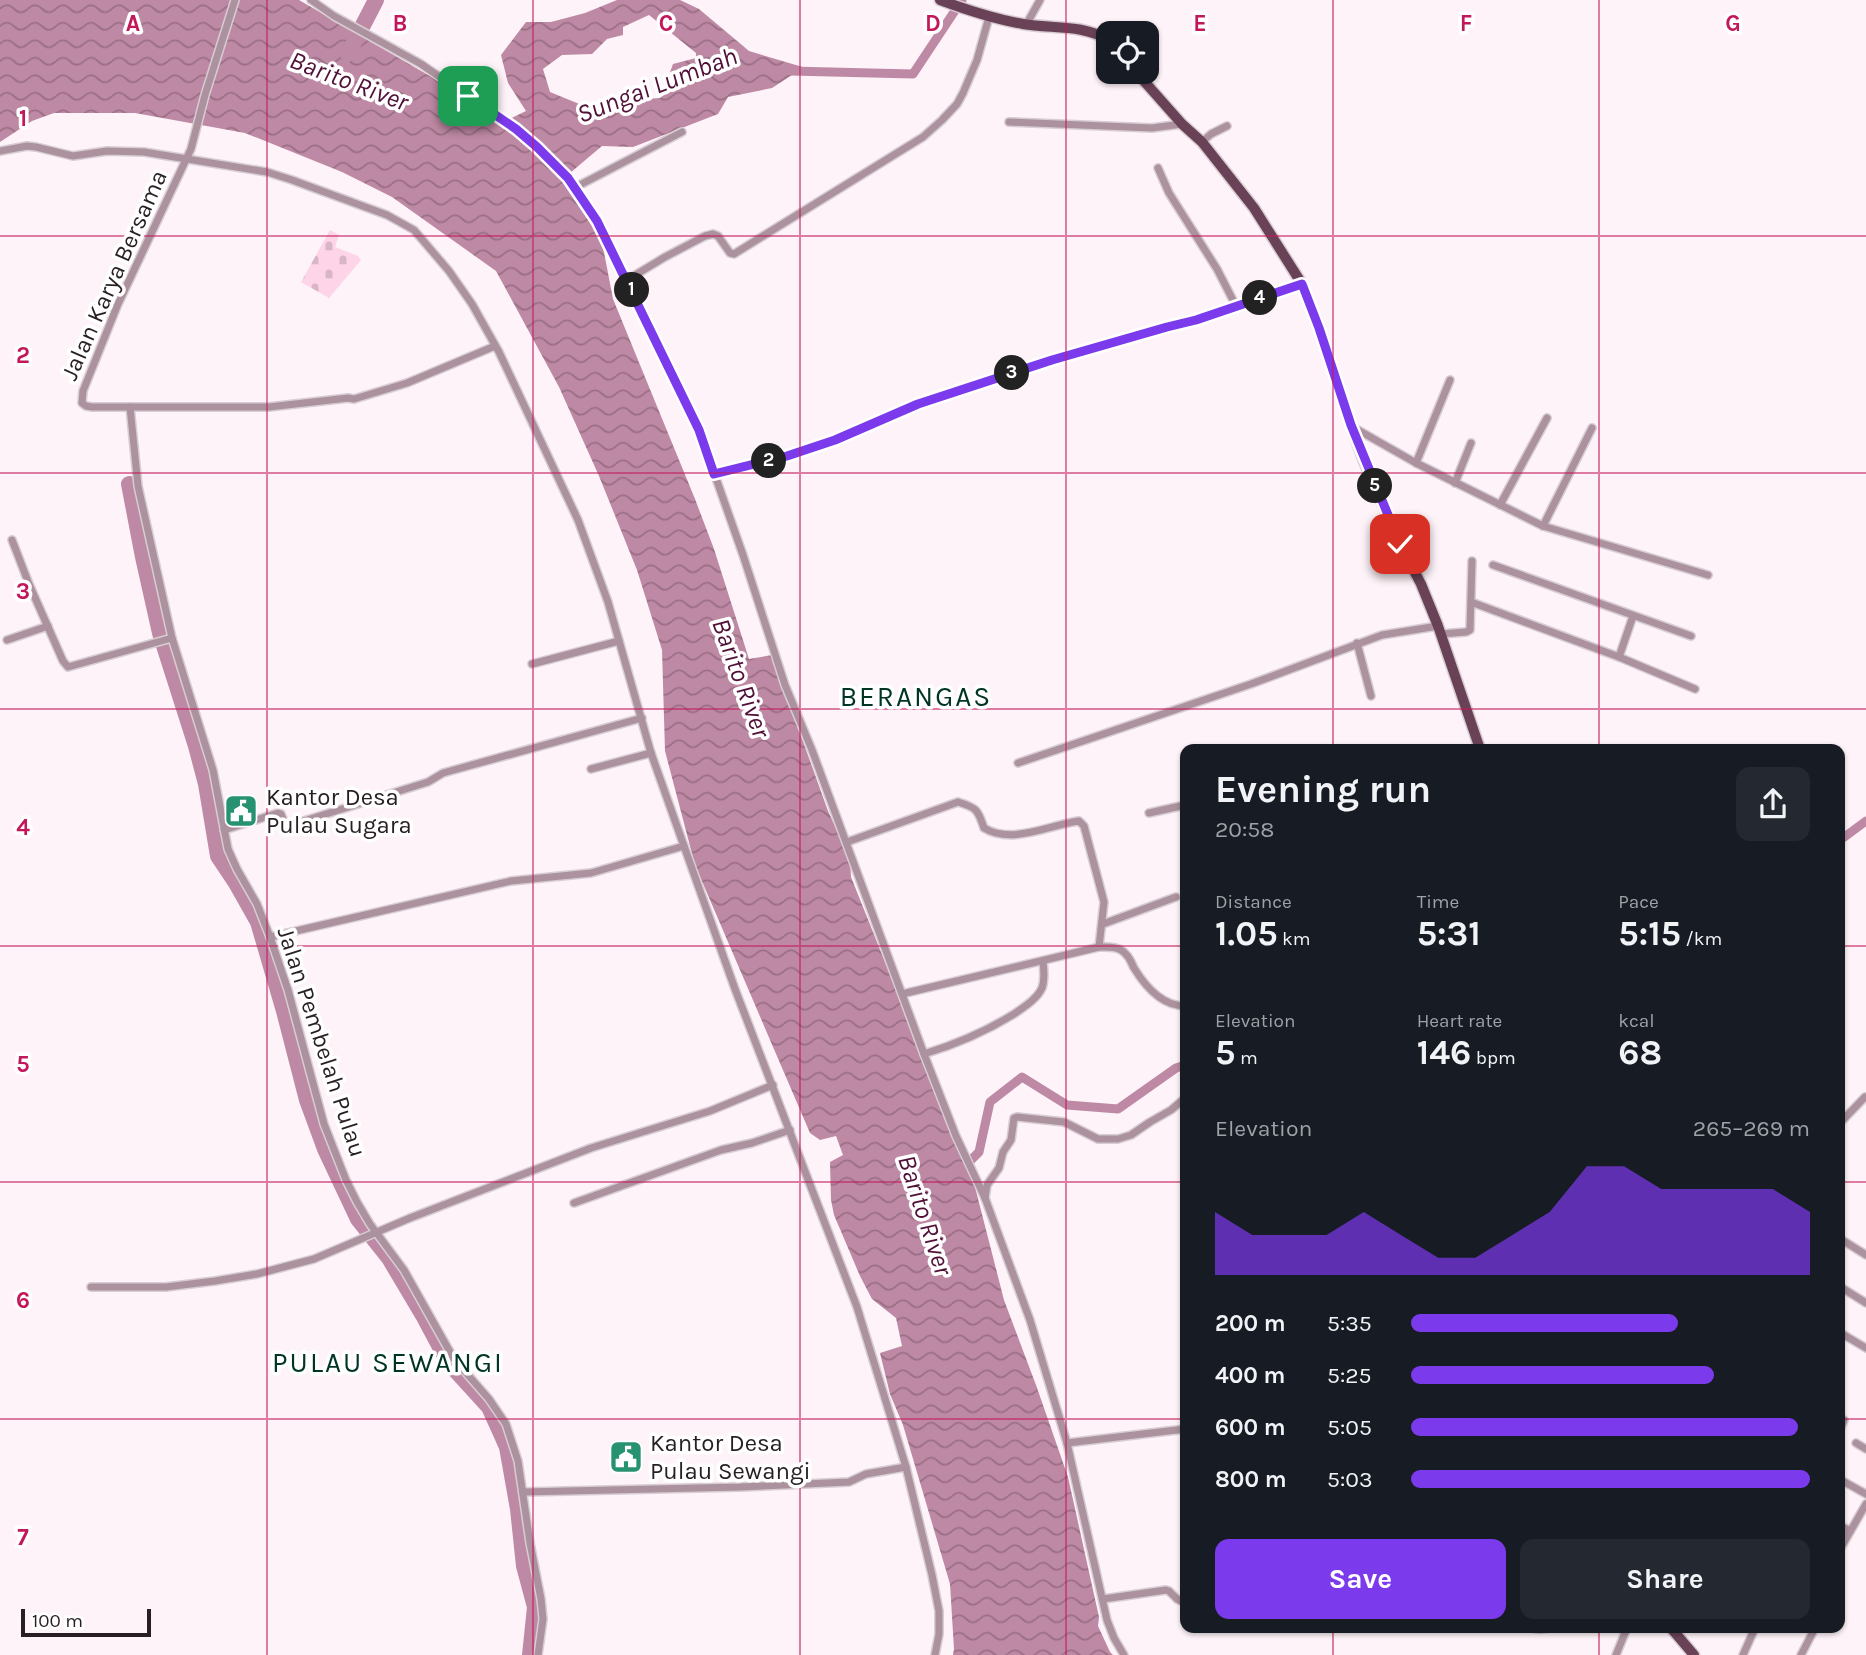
<!DOCTYPE html>
<html lang="en">
<head>
<meta charset="utf-8">
<style>
	:root { --surface:#171b24; --page:#242831; --text:#f1f3f6; --muted:#9ea1a6; --accent:#7c3aed }
	body { margin:0; font-family:Karla,sans-serif; background:var(--page); color:var(--text); height:100vh; display:flex; flex-direction:column; font-size:26px; white-space:nowrap }
	* { box-sizing:border-box; margin:0 }
	p { font-size:23px; color:var(--muted) }
	.icon { flex:none; width:38px; height:38px; fill:none; stroke:currentColor; stroke-width:2; stroke-linecap:round; stroke-linejoin:round }
	.map { position:relative; flex:1; overflow:hidden }
	.drawer { position:absolute; left:1180px; top:744px; width:665px; height:889px; display:flex; flex-direction:column; background:var(--surface); border-radius:14px; box-shadow:0 2px 5px #0004 }
	.drawer>* { flex:none }
	.buttons { position:absolute; left:1096px; top:21px; display:grid; gap:14px }
	.buttons a { display:grid; place-items:center; width:63px; height:63px; border-radius:14px; background:var(--surface); box-shadow:0 2px 5px #0004; font-size:35px }
	.scale { position:absolute; left:21px; bottom:18px; width:130px; box-sizing:border-box; padding-left:7px; border:4px solid #281f23; border-top:0; font-size:19px; line-height:24px; white-space:nowrap; color:#281f23; -webkit-text-stroke:5px #fff; paint-order:stroke }
	.pin { position:absolute; display:grid; place-items:center; width:60px; height:60px; color:#fff; margin:-30px; border-radius:14px; box-shadow:0 4px 10px #0006 }
	.km { position:absolute; width:35px; height:35px; margin:-18px; border-radius:50%; background:#222; color:#fff; font-size:19px; line-height:35px; text-align:center }
	.round { display:grid; place-items:center; flex:none; width:74px; height:74px; border-radius:14px; background:var(--page) }
	.overview { display:flex; align-items:center; justify-content:space-between; height:119px; padding:0 35px }
	h1 { font-size:38px; font-weight:700; line-height:52px }
	.figures { display:grid; grid-template-columns:repeat(3,1fr); gap:10px; height:119px; padding:7px 35px }
	.figures div { display:grid; align-content:center }
	.figures b { font-size:35px; font-weight:700 }
	.figures small { font-size:19px; font-weight:400 }
	.figures p { font-size:19px }
	.chart { height:196px; padding:14px 35px }
	.chart p { display:flex; justify-content:space-between }
	.chart svg { width:100%; height:126px; margin-top:7px; fill:var(--accent); opacity:.7 }
	.button { display:flex; gap:14px; margin-top:auto; padding:14px 35px }
	.button a { flex:1; height:80px; border-radius:14px; background:var(--accent); color:#fff; font-size:28px; font-weight:700; line-height:80px; text-align:center }
	.button a+a { background:var(--page); color:var(--text) }
	ul { padding:0 35px; list-style:none; font-size:23px }
	li { display:grid; grid-template-columns:112px 84px 1fr; align-items:center; height:52px }
	li i { height:18px; border-radius:9px; background:var(--accent) }
	.map>svg:first-child { display:block }
</style>
</head>
<body>
<div class="map">
<svg width="1866" height="1655" viewBox="0 0 1866 1655">
	<defs>
		<pattern id="cemetery-stones" width="16" height="16" patternUnits="userSpaceOnUse" patternTransform="scale(1.75)"><rect width="16" height="16" fill="#fdd4e8"/><path d="M2 7V4a2 2 0 0 1 4 0v3zM10 15v-3a2 2 0 0 1 4 0v3z" fill="#d9b6c7"/></pattern>
		<pattern id="water-waves" width="16" height="10" patternUnits="userSpaceOnUse" patternTransform="scale(1.75)"><rect width="16" height="10" fill="#be89a4"/><path d="M0 5q4-4 8 0t8 0" fill="none" stroke="#9a6f85"/></pattern>
	</defs>
	<rect width="100%" height="100%" fill="#fef3f8"/>
	<path fill="url(#cemetery-stones)" d="M330 230 339 235 335 247 358 256 361 260 329 298 301 282Z"/>
	<path fill="url(#water-waves)" fill-rule="evenodd" d="M0 0H299L466 97 501 123 526 111 508 83 501 55 526 22H551L585 13 617 0H680L699 9 749 51 806 68 792 75 772 88 728 97 718 114 633 147 602 146 570 173 565 181 602 242 613 299 695 499 714 549 749 659 772 655 828 811 850 858 851 877 975 1187 1004 1300 1036 1385 1068 1477 1099 1617 1098 1626 1110 1652 1113 1655H953L954 1649 950 1584 903 1425 890 1394 880 1353 902 1346 896 1318 872 1299 860 1276 834 1215 831 1200 830 1162 843 1155 836 1136 820 1140 810 1133 695 865 665 751 662 650 637 570 599 476 559 387 496 271 392 197 342 172 245 133 135 113H54L32 121 0 142ZM649 15 696 53V58L673 64 668 78 669 91 660 98 629 100 599 118 589 114V108L550 92 543 69 562 55 592 54 607 39 623 35V27Z"/>
	<g fill="none" stroke-linecap="round" stroke-linejoin="round">
		<g stroke="#be89a4" stroke-width="9">
			<path d="M790 71 913 74 962 0"/>
			<path d="M1839 841 1866 821"/>
			<path d="M963 1168 979 1152 990 1102 1022 1077 1067 1105 1118 1109 1176 1068 1185 1065"/>
		</g>
		<g stroke="#be89a4" stroke-width="16">
			<path d="M348 54 376 0"/>
			<path d="M129 484 143 557 160 633 196 746 206 784 218 856 236 883 258 922 284 1011 307 1100 325 1149 358 1219 389 1258 424 1317 448 1362 489 1407 507 1447 518 1509 524 1566 535 1607 530 1655"/>
		</g>
		<defs>
			<g id="minor">
				<path d="M235 0 205 95 191 149 118 304 83 391 82 403 86 406 92 407H269L348 398 354 399 407 383 495 346"/>
				<path d="M311 0 334 16 421 64 515 129 537 147 568 178 597 221 627 280 699 430 743 555 785 685 812 750 924 1054 956 1136 985 1198 1030 1320 1067 1443 1107 1620 1114 1638 1124 1655"/>
				<path d="M1026 25 1040 0"/>
				<path d="M1009 122 1152 128 1182 124"/>
				<path d="M1202 142 1211 134 1227 126"/>
				<path d="M0 151 27 146 36 147 73 156 107 151 144 152 267 172 292 180 387 215 414 230 449 271 472 304 499 352 578 520 608 602 651 753 684 846 735 989 857 1307 906 1467 932 1575 939 1611V1634L935 1655"/>
				<path d="M1158 168 1169 193 1217 269 1236 306"/>
				<path d="M574 188 682 132"/>
				<path d="M627 280 665 257 705 236 713 234 718 236 730 253 734 254 923 137 942 120 957 104 963 93 977 60 989 17"/>
				<path d="M130 407 138 486 172 638 213 770 228 849 237 869 257 904 270 937 288 990 324 1124 346 1180 357 1202 370 1224 404 1270 454 1359 489 1399 506 1424 518 1461 530 1543 541 1599 543 1619 538 1655"/>
				<path d="M1351 426 1416 463 1543 526 1708 575"/>
				<path d="M1416 463 1450 380"/>
				<path d="M714 474 787 456 835 440 918 404 1052 360 1167 327 1196 320 1302 284"/>
				<path d="M1455 483 1471 443"/>
				<path d="M1500 505 1547 418"/>
				<path d="M1543 526 1592 428"/>
				<path d="M12 540 29 584 63 661 68 667 172 638"/>
				<path d="M1493 565 1691 636"/>
				<path d="M1471 602 1619 657 1695 689"/>
				<path d="M1441 634 1466 632 1470 630 1472 561"/>
				<path d="M7 640 48 626"/>
				<path d="M1357 643 1371 696"/>
				<path d="M1619 657 1633 616"/>
				<path d="M532 664 619 641"/>
				<path d="M1018 763 1251 684 1382 635 1438 626"/>
				<path d="M591 769 651 753"/>
				<path d="M1149 813 1185 805"/>
				<path d="M224 830 278 813 281 814 285 824 291 825 428 782 443 773 642 718"/>
				<path d="M847 842 958 802C978 808 978 811 984 828 1012 845 1049 825 1079 821L1084 826 1104 902 1099 947"/>
				<path d="M1103 924 1176 897"/>
				<path d="M270 937 511 881 591 873 684 846"/>
				<path d="M902 994 1099 947C1106 947 1115 946 1121 950 1127 953 1131 961 1134 968 1145 986 1161 1006 1185 1006"/>
				<path d="M924 1054C957 1044 985 1032 1014 1014 1024 1007 1037 999 1042 988 1045 980 1044 970 1043 961"/>
				<path d="M1839 1124 1865 1097"/>
				<path d="M985 1198 987 1185 999 1168 1003 1152 1011 1140 1014 1118 1017 1117 1064 1122 1098 1139H1118L1131 1135 1150 1122 1171 1110 1185 1098"/>
				<path d="M574 1203 721 1150 752 1143 790 1130"/>
				<path d="M1839 1238 1866 1255"/>
				<path d="M1839 1286 1866 1303"/>
				<path d="M91 1287H166L215 1281 257 1274 314 1259 410 1218 591 1148 710 1111 773 1085"/>
				<path d="M1839 1332 1866 1348"/>
				<path d="M1839 1432 1844 1420"/>
				<path d="M1067 1443 1185 1429"/>
				<path d="M1856 1443 1866 1449"/>
				<path d="M1841 1480 1866 1494"/>
				<path d="M523 1492 740 1487 849 1482 866 1474 906 1467"/>
				<path d="M1839 1525 1850 1531"/>
				<path d="M1839 1551 1866 1504"/>
				<path d="M1103 1599 1166 1590 1169 1591 1177 1599 1185 1603"/>
				<path d="M1532 1628 1539 1629 1550 1628"/>
				<path d="M1616 1655 1627 1628"/>
				<path d="M1743 1655 1755 1628"/>
				<path d="M1801 1655 1815 1628"/>
			</g>
			<g id="primary">
				<path d="M940 0C967 10 994 19 1023 24 1052 29 1083 24 1108 40"/>
				<path d="M1136 72 1182 124 1202 142 1254 208 1302 284 1319 328 1351 425 1364 461 1400 544 1421 584 1438 626 1480 749"/>
				<path d="M1671 1628 1694 1655"/>
			</g>
		</defs>
		<use href="#minor" stroke="#d7cdd2" stroke-width="10"/>
		<use href="#primary" stroke="#d7cdd2" stroke-width="13"/>
		<use href="#minor" stroke="#ab929e" stroke-width="7"/>
		<use href="#primary" stroke="#6a4257" stroke-width="10"/>
	</g>
	<g fill="none" stroke-linecap="round" stroke-linejoin="round">
		<defs>
			<path id="route" d="M468 96 516 129 537 147 568 178 597 221 699 430 714 474 787 456 835 440 918 404 1052 360 1167 327 1196 320 1302 284 1319 328 1351 425 1400 544"/>
		</defs>
		<use href="#route" stroke="#fff" stroke-width="14"/>
		<use href="#route" stroke="#7c3aed" stroke-width="9"/>
	</g>
	<path fill="none" stroke="#c2185b" stroke-width="2" stroke-opacity="0.55" d="M267 0V1655M533 0V1655M800 0V1655M1066 0V1655M1333 0V749M1599 0V749M0 236H1866M0 473H1866M0 709H1866M0 946H1185M1839 946H1866M0 1182H1185M1839 1182H1866M0 1419H1185M1839 1419H1866M1333 1628V1655M1599 1628V1655"/>
	<defs>
		<symbol id="civic-square" viewBox="-11 -11 22 22"><rect x="-9" y="-9" width="18" height="18" rx="4" fill="#279271" stroke="#fff"/><path d="M-.6-6.5H3V-4.5H.6V-3L4-1V1h2V6H-6V1h2V-1L-.6-3ZM-1.2 2.5V6h2.4V2.5Z" fill="#fff"/></symbol>
	</defs>
	<g fill-rule="evenodd">
		<use href="#civic-square" x="222" y="792" width="38" height="38"/>
		<use href="#civic-square" x="607" y="1438" width="38" height="38"/>
	</g>
	<g text-anchor="middle" dominant-baseline="central" stroke-width="7" stroke-linejoin="round" paint-order="stroke">
		<g font-size="24" fill="#281f23" stroke="#fff">
			<text transform="translate(114 275) rotate(-66)">Jalan Karya Bersama</text>
			<text transform="translate(322 1042) rotate(72)">Jalan Pembelah Pulau</text>
		</g>
		<g font-size="24" fill="#281f23" stroke="#fff" text-anchor="start">
			<text x="266" y="797">Kantor Desa<tspan x="266" dy="28">Pulau Sugara</tspan></text>
			<text x="650" y="1443">Kantor Desa<tspan x="650" dy="28">Pulau Sewangi</tspan></text>
		</g>
		<g font-size="26" font-style="italic" fill="#501037" stroke="#fff">
			<text transform="translate(349 81) rotate(21)">Barito River</text>
			<text transform="translate(657 85) rotate(-21)">Sungai Lumbah</text>
			<text transform="translate(741 678) rotate(70)">Barito River</text>
			<text transform="translate(925 1215) rotate(72)">Barito River</text>
		</g>
		<g font-size="28" letter-spacing="2" fill="#003425" stroke="#fff">
			<text x="916" y="696">BERANGAS</text>
			<text x="388" y="1362">PULAU SEWANGI</text>
		</g>
	</g>
	<g font-size="23" text-anchor="middle" font-weight="bold" fill="#c2185b" stroke="#fff" stroke-width="7" stroke-linejoin="round" paint-order="stroke">
		<text x="133" y="31">A</text>
		<text x="400" y="31">B</text>
		<text x="666" y="31">C</text>
		<text x="933" y="31">D</text>
		<text x="1200" y="31">E</text>
		<text x="1466" y="31">F</text>
		<text x="1733" y="31">G</text>
		<text x="23" y="126">1</text>
		<text x="23" y="363">2</text>
		<text x="23" y="599">3</text>
		<text x="23" y="835">4</text>
		<text x="23" y="1072">5</text>
		<text x="23" y="1308">6</text>
		<text x="23" y="1545">7</text>
	</g>
</svg>
<div class="buttons">
<a><svg class="icon" aria-label="locate" viewBox="0 0 24 24"><circle cx="12" cy="12" r="6"/><path d="M12 2v4M12 18v4M2 12h4M18 12h4"/></svg></a>
</div>
<div class="scale">100 m</div>
<div class="pin" style="left:468px;top:96px;background:#1e9e55"><svg class="icon" aria-label="arrive" viewBox="0 0 24 24"><path d="M6 21V4h12l-3 4 3 4H6"/></svg></div>
<div class="pin" style="left:1400px;top:544px;background:#d93025"><svg class="icon" aria-label="check" viewBox="0 0 24 24"><path d="M5 12l5 5 9-10"/></svg></div>
<b class="km" style="left:632px;top:290px">1</b>
<b class="km" style="left:769px;top:461px">2</b>
<b class="km" style="left:1012px;top:373px">3</b>
<b class="km" style="left:1260px;top:298px">4</b>
<b class="km" style="left:1375px;top:486px">5</b>
<section class="drawer">
<div class="overview"><div><h1>Evening run</h1><p>20:58</p></div><a class="round"><svg class="icon" aria-label="share" viewBox="0 0 24 24"><path d="M12 15V3M7 8l5-5 5 5M5 13v7h14v-7"/></svg></a></div>
<div class="figures">
<div><p>Distance</p><b>1.05<small> km</small></b></div>
<div><p>Time</p><b>5:31</b></div>
<div><p>Pace</p><b>5:15<small> /km</small></b></div>
</div>
<div class="figures">
<div><p>Elevation</p><b>5<small> m</small></b></div>
<div><p>Heart rate</p><b>146<small> bpm</small></b></div>
<div><p>kcal</p><b>68</b></div>
</div>
<div class="chart"><p><span>Elevation</span>265–269 m</p>
<svg viewBox="0 0 160 44" preserveAspectRatio="none"><path d="M0 44V22L10 30L20 30L30 30L40 22L50 30L60 38L70 38L80 30L90 22L100 6L110 6L120 14L130 14L140 14L150 14L160 22V44z"/></svg>
</div>
<ul>
<li><b>200 m</b>5:35<i style="width:67%"></i></li>
<li><b>400 m</b>5:25<i style="width:76%"></i></li>
<li><b>600 m</b>5:05<i style="width:97%"></i></li>
<li><b>800 m</b>5:03<i style="width:100%"></i></li>
</ul>
<div class="button"><a>Save</a><a>Share</a></div>
</section>
</div>
</body>
</html>
